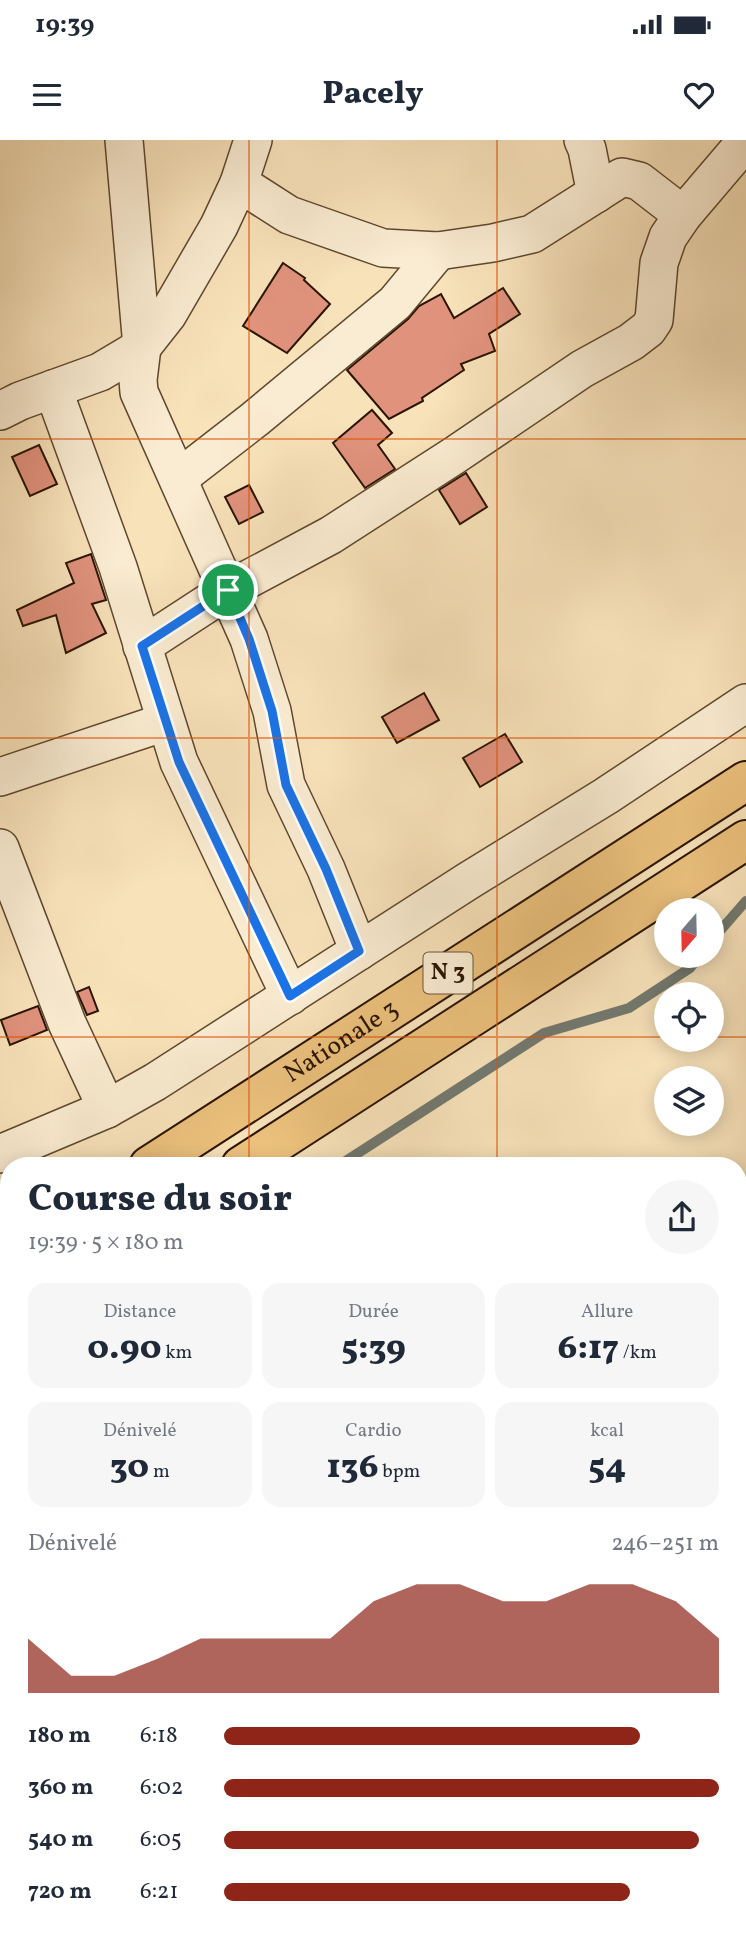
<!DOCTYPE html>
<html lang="fr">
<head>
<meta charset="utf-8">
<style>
	:root { --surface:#fff; --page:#f6f6f7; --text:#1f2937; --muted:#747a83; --accent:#8f2418 }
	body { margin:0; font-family:Vollkorn,serif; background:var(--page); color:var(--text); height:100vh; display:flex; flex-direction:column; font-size:26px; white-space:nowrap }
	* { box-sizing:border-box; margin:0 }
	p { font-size:23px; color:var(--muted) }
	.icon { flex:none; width:38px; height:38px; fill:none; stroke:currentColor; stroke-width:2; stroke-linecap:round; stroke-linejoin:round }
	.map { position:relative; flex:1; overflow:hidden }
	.sheet { position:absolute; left:0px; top:1017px; width:747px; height:779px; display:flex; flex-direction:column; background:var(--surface); border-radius:28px 28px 0 0; box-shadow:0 4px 18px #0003 }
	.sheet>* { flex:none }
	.needle { width:46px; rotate:200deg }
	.controls { position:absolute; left:654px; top:758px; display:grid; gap:14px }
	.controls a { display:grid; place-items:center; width:70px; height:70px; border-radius:50%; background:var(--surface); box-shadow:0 4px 18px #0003; font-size:35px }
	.pin { position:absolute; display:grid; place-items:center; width:60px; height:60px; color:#fff; margin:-30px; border:4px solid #fff; border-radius:50%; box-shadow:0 2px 7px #0007 }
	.round { display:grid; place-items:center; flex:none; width:74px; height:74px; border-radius:37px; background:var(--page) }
	.overview { display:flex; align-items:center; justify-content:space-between; height:119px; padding:0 28px }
	h1 { font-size:38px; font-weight:800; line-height:52px }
	.stats { display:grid; grid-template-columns:repeat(3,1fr); gap:10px; height:119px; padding:7px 28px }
	.stats div { display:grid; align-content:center; border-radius:18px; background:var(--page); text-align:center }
	.stats b { font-size:35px; font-weight:800 }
	.stats small { font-size:19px; font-weight:400 }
	.stats p { font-size:19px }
	.chart { height:196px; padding:14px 28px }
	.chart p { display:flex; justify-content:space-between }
	.chart svg { width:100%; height:126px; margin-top:7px; fill:var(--accent); opacity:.7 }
	ul { padding:0 28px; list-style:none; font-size:23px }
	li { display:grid; grid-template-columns:112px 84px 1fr; align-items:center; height:52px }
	li i { height:18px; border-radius:9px; background:var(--accent) }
	.status { display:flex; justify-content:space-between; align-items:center; height:49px; padding:0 35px; background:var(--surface); direction:ltr }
	.status svg { height:19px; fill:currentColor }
	header { display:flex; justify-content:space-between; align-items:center; height:91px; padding:0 28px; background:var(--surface); font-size:32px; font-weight:800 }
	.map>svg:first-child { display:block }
</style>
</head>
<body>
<div class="status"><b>19:39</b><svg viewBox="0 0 49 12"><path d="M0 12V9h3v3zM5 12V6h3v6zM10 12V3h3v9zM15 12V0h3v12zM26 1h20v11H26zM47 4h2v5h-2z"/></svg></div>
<header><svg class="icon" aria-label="menu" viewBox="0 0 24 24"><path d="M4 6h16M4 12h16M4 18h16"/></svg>Pacely<svg class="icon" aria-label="heart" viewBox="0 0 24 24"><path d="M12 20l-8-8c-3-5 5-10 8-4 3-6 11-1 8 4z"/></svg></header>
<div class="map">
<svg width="746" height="1794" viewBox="0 0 746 1794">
	<rect width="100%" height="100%" fill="#f8e2ba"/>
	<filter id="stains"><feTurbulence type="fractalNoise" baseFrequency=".00286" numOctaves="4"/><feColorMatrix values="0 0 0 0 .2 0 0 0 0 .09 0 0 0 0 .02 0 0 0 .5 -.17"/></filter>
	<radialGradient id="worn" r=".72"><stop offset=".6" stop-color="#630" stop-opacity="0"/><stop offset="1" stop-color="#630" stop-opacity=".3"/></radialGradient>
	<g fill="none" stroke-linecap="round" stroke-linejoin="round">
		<g stroke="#727970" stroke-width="10">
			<path d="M712 800 746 761"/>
			<path d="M338 1026 544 893 629 868 690 828 700 816"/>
			<path d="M0 1243 9 1237"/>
		</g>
	</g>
	<g fill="#e0927d" stroke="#2a1500" stroke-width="2">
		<path d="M283 123 305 138 304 140 330 164 287 213 243 186Z"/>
		<path d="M503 148 520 174 489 194 495 211 461 224 464 230 422 258 423 261 389 279 347 230 408 179 419 166 441 154 454 178Z"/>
		<path d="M372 270 392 293 378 305 395 329 365 348 333 303Z"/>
		<path d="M39 305 57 344 30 356 12 317Z"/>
		<path d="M466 333 487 367 460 384 439 350Z"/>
		<path d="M249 345 263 372 239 384 225 357Z"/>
		<path d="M91 414 106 460 92 464 106 493 66 513 56 475 23 486 17 470 74 443 66 423Z"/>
		<path d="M424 553 439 580 397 603 382 577Z"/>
		<path d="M505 594 522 622 480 647 463 618Z"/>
		<path d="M89 847 98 871 87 875 77 852Z"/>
		<path d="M38 866 47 890 10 905 1 880Z"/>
	</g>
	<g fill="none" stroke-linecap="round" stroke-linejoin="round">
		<defs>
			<g id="minor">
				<path d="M124 0 142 207 138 240 139 252 249 499 272 571 286 645 326 729 359 811"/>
				<path d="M583 0 587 9 596 54"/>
				<path d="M239 43 289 75 383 108 438 111 493 103 532 94 622 37 639 41 683 75"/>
				<path d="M53 249 118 427 179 622 290 856"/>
				<path d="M0 271 20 261 100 232 142 207 168 174 219 86 239 43 253 0"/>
				<path d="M179 338 255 279 395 163 438 111"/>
				<path d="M142 506 228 450 331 395 455 315 582 229 631 202 648 189 654 180 659 123 668 97 683 75 746 1"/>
				<path d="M0 637 165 582"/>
				<path d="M0 708 67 883 107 969"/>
				<path d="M0 1014 107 969 155 942 468 741 606 656 746 563"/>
			</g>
			<g id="primary">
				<path id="s1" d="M149 1026 746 641"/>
				<path d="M241 1026 746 700"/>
				<path d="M0 1121 9 1116"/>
				<path d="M0 1181 9 1175"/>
			</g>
		</defs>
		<use href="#minor" stroke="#5e482e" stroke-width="40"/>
		<use href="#primary" stroke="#2a1500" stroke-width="42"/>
		<use href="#minor" stroke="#faecd2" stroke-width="37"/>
		<use href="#primary" stroke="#ecc17d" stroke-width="38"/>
	</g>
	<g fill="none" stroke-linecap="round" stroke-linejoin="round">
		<defs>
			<path id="route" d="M228 450 249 499 272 571 286 645 326 729 359 811 290 856 179 622 142 506Z"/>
		</defs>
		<use href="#route" stroke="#fff" stroke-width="14"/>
		<use href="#route" stroke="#1a73e8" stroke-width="9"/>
	</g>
	<path fill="none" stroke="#de560b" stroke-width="2" stroke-opacity="0.55" d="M249 0V1026M497 0V1026M0 299H746M0 598H746M0 897H667M712 897H746M0 1196H9M738 1196H746M0 1495H9M738 1495H746M249 1787V1794M497 1787V1794"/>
	<g text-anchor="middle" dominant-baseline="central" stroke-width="5" stroke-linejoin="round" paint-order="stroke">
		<rect fill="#faecd2" stroke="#68563f" stroke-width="2" x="423.5" y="812.5" width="49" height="41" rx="5"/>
		<g font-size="24" font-weight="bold" fill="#2a1500">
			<text x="448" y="833">N 3</text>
		</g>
		<g font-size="26" fill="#2a1500" stroke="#faecd2">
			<text stroke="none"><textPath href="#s1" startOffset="229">Nationale 3</textPath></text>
		</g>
	</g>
	<rect width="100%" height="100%" filter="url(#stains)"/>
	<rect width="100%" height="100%" fill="url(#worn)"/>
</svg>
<div class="controls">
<a><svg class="needle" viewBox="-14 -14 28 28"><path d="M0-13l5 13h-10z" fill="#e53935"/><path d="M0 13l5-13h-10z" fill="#747a83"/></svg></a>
<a><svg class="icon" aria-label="locate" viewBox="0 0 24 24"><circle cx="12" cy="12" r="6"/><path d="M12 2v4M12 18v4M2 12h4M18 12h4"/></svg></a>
<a><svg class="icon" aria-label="layers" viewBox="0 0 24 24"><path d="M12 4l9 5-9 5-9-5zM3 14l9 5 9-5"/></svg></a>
</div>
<div class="pin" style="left:228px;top:450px;background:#1e9e55"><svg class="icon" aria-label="arrive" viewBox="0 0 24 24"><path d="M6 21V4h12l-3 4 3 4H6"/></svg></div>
<section class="sheet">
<div class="overview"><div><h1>Course du soir</h1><p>19:39 · 5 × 180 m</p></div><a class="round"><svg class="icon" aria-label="share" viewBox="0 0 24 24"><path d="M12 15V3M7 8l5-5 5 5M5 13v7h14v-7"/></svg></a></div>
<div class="stats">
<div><p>Distance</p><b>0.90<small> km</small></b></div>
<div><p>Durée</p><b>5:39</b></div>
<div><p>Allure</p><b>6:17<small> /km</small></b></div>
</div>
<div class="stats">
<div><p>Dénivelé</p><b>30<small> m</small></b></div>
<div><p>Cardio</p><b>136<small> bpm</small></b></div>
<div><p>kcal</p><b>54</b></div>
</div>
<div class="chart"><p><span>Dénivelé</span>246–251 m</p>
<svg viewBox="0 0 160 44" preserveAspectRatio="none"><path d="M0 44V25L10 38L20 38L30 32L40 25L50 25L60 25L70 25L80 12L90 6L100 6L110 12L120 12L130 6L140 6L150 12L160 25V44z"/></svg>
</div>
<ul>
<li><b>180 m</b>6:18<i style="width:84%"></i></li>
<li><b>360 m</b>6:02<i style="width:100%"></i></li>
<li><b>540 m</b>6:05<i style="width:96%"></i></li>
<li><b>720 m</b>6:21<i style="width:82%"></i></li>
</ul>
</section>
</div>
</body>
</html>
